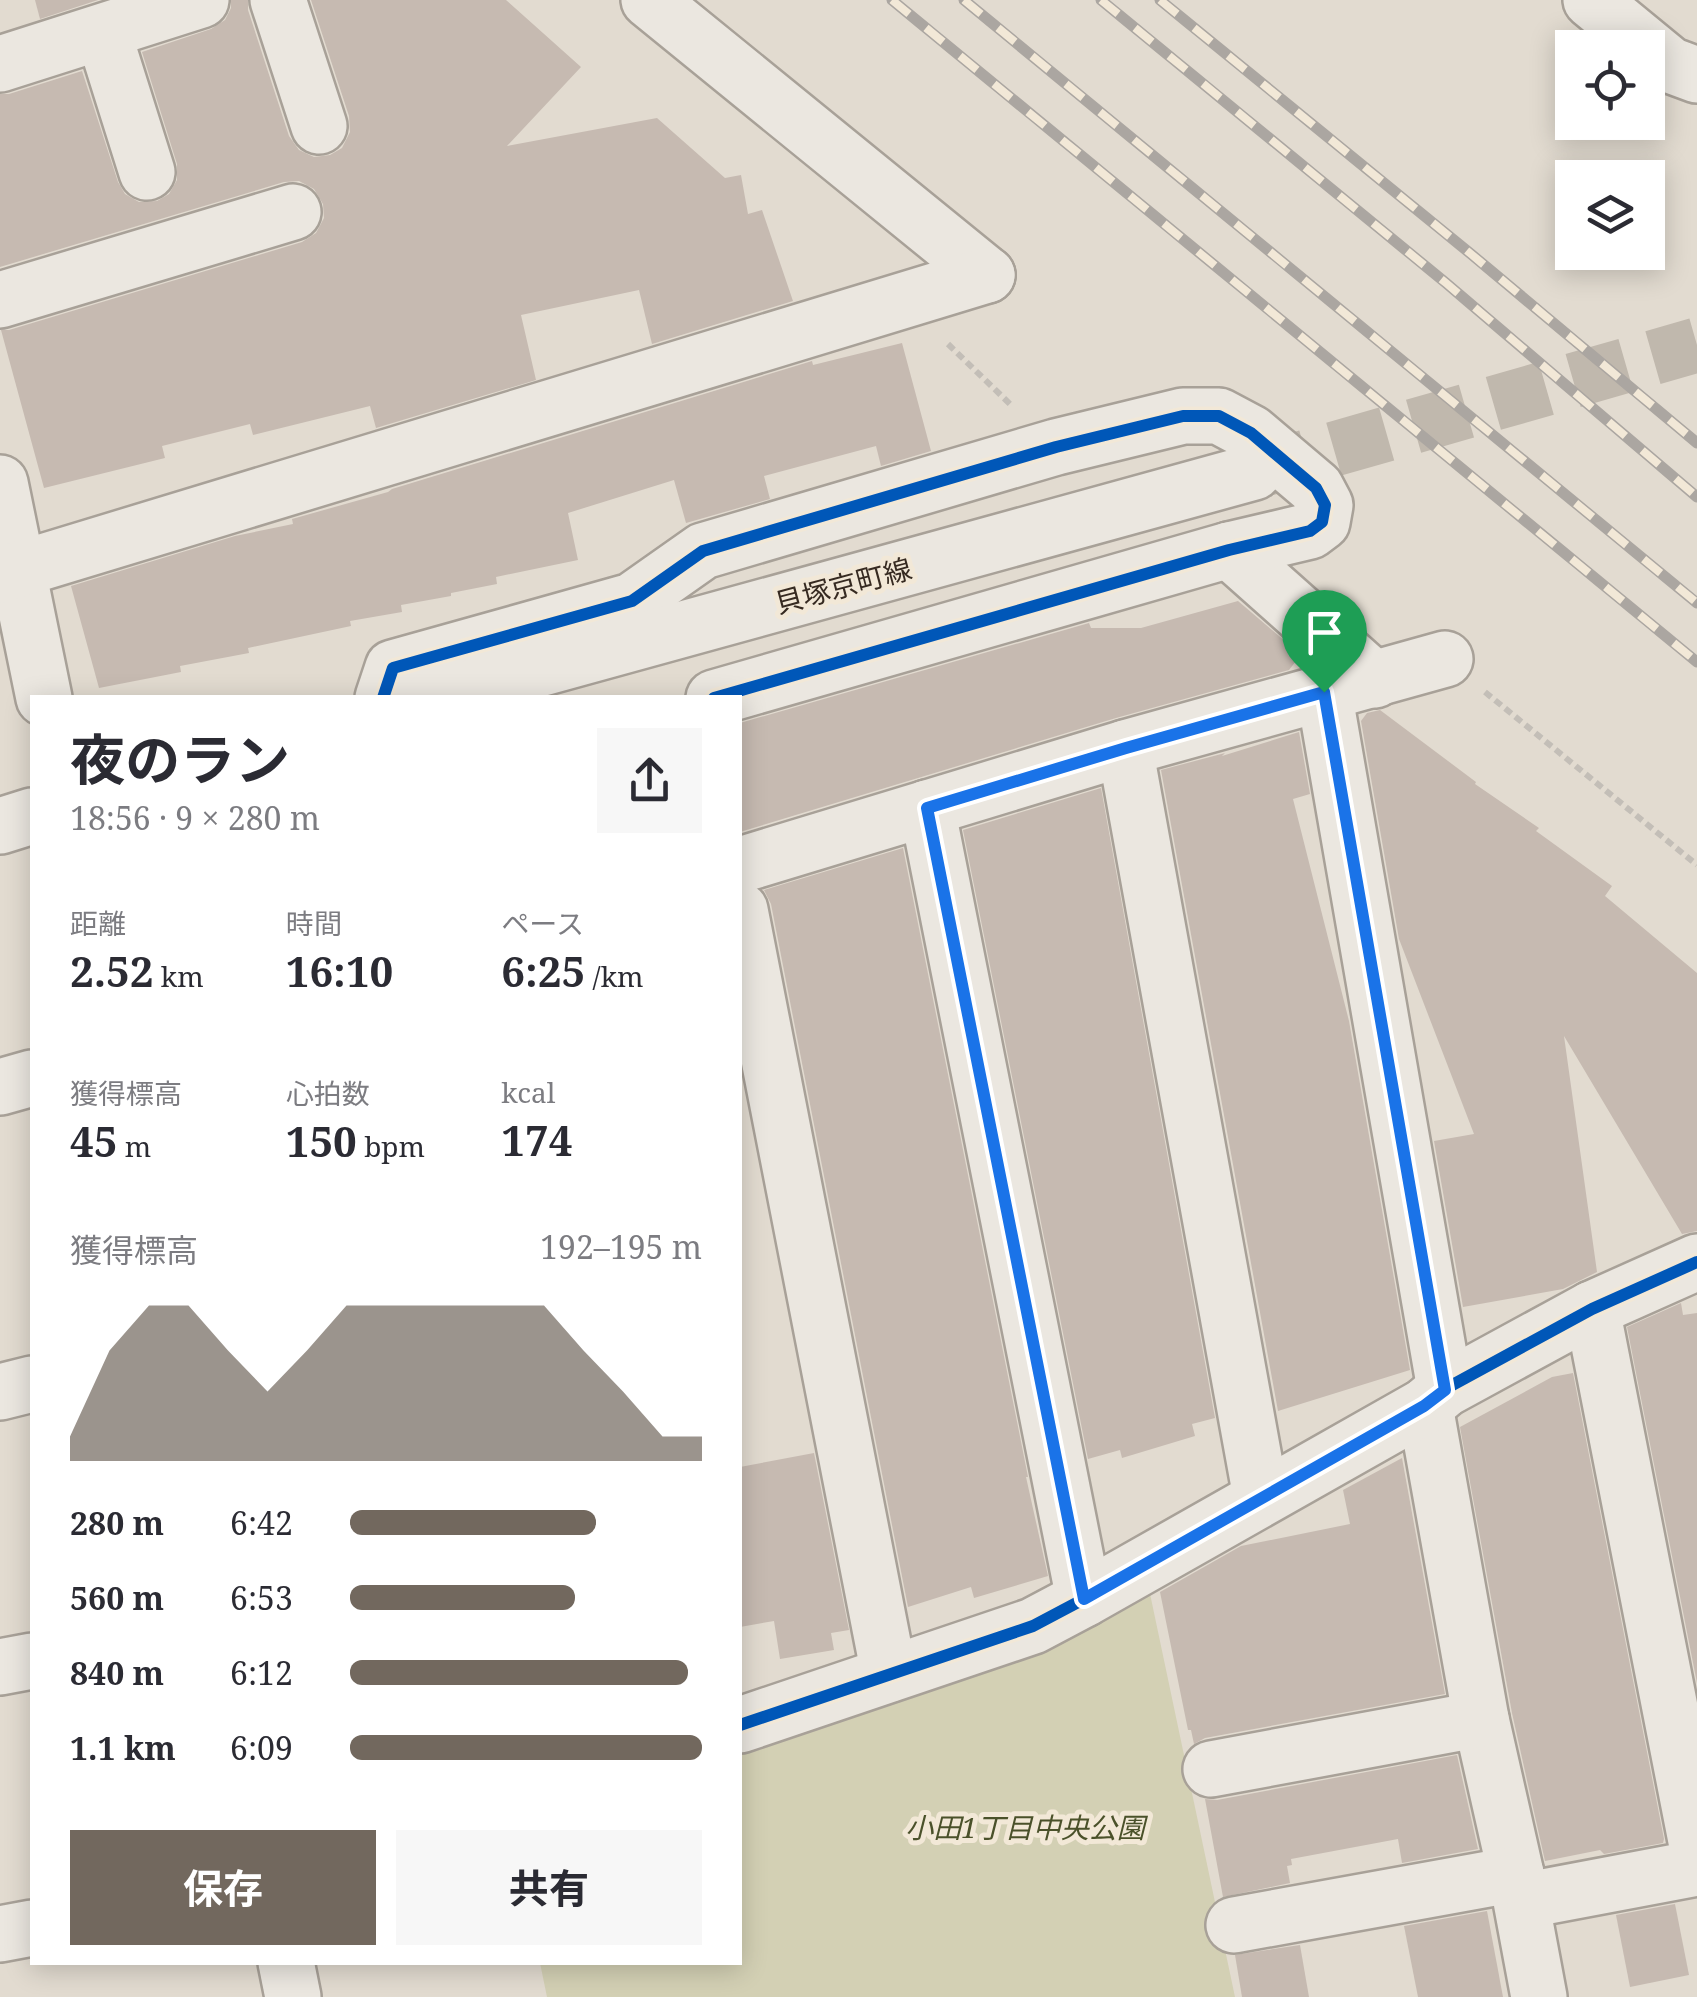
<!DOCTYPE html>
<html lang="ja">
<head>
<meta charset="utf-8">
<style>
	:root { --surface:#fff; --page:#f7f7f7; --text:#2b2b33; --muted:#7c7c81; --accent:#72685e }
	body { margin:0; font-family:"Noto Serif","Noto Sans JP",serif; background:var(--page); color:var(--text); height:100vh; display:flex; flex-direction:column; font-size:38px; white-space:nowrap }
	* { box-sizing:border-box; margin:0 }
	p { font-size:32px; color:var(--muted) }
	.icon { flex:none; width:55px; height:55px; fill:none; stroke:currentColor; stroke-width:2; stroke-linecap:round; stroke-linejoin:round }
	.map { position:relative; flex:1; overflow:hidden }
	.details { position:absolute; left:30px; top:695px; width:712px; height:1270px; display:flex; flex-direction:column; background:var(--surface); border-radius:0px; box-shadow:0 5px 25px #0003 }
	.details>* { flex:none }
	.tools { position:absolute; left:1555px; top:30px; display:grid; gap:20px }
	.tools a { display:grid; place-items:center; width:110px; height:110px; border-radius:0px; background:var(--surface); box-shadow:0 5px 25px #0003; font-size:50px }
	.pin { position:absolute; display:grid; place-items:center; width:85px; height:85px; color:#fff; margin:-102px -42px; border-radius:50% 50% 50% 0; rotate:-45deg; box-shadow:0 0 10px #0007 }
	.pin .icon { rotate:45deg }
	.round { display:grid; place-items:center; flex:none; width:105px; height:105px; border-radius:0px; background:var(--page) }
	.headline { display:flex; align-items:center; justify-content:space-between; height:170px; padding:0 40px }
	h1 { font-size:55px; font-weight:700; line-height:75px }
	.figures { display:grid; grid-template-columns:repeat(3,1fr); gap:15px; height:170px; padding:10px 40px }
	.figures div { display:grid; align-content:center }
	.figures b { font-size:42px; font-weight:700 }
	.figures small { font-size:28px; font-weight:400 }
	.figures p { font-size:28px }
	.chart { height:280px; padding:20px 40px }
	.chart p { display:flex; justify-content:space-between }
	.chart svg { width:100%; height:180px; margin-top:10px; fill:var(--accent); opacity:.7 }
	.action { display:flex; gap:20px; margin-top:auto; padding:20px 40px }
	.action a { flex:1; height:115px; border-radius:0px; background:var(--accent); color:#fff; font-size:40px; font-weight:700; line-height:115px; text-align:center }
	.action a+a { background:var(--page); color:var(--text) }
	ul { padding:0 40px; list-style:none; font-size:32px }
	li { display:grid; grid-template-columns:160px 120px 1fr; align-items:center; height:75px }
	li i { height:25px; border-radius:12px; background:var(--accent) }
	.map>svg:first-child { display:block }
</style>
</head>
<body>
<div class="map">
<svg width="1697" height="1997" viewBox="0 0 1697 1997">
	<rect width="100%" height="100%" fill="#e2dbd0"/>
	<path fill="#d3d0b4" d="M1149 1589 1235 1997H547L540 1963 740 1962V1749Z"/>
	<g fill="#c6bab1">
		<path d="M35 0H98L40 19Z"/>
		<path d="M231 0H248V10L289 136 299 150 314 157 330 155 342 148 350 132 349 116 311 0H506L581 67 507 146 657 118 725 178 741 175 748 214 762 210 793 301 652 344 639 290 521 315 536 380 376 428 370 406 253 435 250 424 162 446 165 458 44 488 1 330H9L302 242 316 233 324 218 323 204 314 189 299 181 284 182 0 267V94H9L82 71 118 182 125 194 139 202 157 201 169 194 177 180V164L142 52 211 29 225 20 231 8Z"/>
		<path d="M902 343 931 451 881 466 876 446 764 476 770 499 686 523 674 480 568 513 578 560 496 577 497 584 451 593V596L401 605 402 612 350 621 351 626 248 648 249 653 180 666 181 672 99 688 71 586 235 536 293 524 292 519 388 492 392 489 812 361 813 365Z"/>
		<path d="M1238 601 1293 648 1288 655 1296 661 1289 670 1116 718 740 832V723L1089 623 1091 628H1141Z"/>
		<path d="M1380 710 1476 782 1475 784 1539 828 1536 831 1612 886 1605 896 1697 973V1231L1682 1234 1564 1036 1597 1272 1563 1289 1463 1307 1434 1141 1474 1134 1399 939 1361 721 1367 713Z"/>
		<path d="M1299 732 1310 794 1293 799 1349 1021 1410 1370 1278 1411 1161 770 1225 753 1222 756Z"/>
		<path d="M1101 788 1215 1418 1192 1424 1195 1436 1122 1458 1120 1450 1088 1459 963 830Z"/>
		<path d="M903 848 1028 1477H1026L1048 1576 974 1598 971 1587 908 1607 771 904 764 890Z"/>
		<path d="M1681 1303 1683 1315 1697 1313V1683L1627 1327Z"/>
		<path d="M1573 1373 1664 1839 1663 1843 1604 1854 1600 1850 1545 1861 1512 1713 1460 1427 1552 1377Z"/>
		<path d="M814 1453 849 1630 831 1633 834 1650 780 1659 774 1621 740 1627V1467Z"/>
		<path d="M1402 1458 1445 1694 1205 1738 1194 1744 1191 1730H1188L1160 1592 1241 1546 1350 1524 1343 1490Z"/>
		<path d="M1457 1755 1478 1849 1402 1863 1398 1839 1291 1859 1292 1865 1287 1866 1290 1883 1223 1897 1205 1799 1217 1800Z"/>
		<path d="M1675 1904 1689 1975 1630 1987 1616 1915Z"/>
		<path d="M1487 1911 1503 1997H1418L1404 1926Z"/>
		<path d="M1300 1945 1309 1997H1242L1235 1955Z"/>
	</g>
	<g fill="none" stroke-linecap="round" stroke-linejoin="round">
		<path stroke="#c0b8ad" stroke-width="55" stroke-dasharray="55 28" stroke-linecap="butt" d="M1254 472 1697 345"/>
		<defs>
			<g id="minor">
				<path d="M278 0 319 126"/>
				<path d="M649 0 987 275"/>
				<path d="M1591 0 1670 65 1697 75"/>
				<path d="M103 32 147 172"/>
				<path d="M0 64 201 0"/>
				<path d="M0 300 293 212"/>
				<path d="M0 483 44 698"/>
				<path d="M1229 550 1375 680"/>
				<path d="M0 575 987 275"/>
				<path d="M1324 692 1445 1389"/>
				<path d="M383 698 393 668 632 601 703 551 1056 447 1183 416H1219L1251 433 1316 488 1325 505 1322 522 1310 531 1229 550 714 698"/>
				<path d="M433 698 1254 472"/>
				<path d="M1125 748 1261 1497"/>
				<path d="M927 808 1084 1599"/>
				<path d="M0 826 32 816"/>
				<path d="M740 865 1125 748 1445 659"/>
				<path d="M740 910 889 1674"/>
				<path d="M0 1087 32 1078"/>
				<path d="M1592 1309 1697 1846"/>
				<path d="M0 1392 32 1384"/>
				<path d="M1425 1406 1481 1719 1516 1874 1539 1997"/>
				<path d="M0 1667 32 1661"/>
				<path d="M740 1725 1033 1626 1084 1599 1425 1406 1445 1389 1592 1309 1697 1262"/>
				<path d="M1211 1769 1481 1719"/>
				<path d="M1522 1901 1697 1868"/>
				<path d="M1234 1925 1516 1874"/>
				<path d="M0 1934 32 1928"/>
				<path d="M286 1962 293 1997"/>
			</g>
		</defs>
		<use href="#minor" stroke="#a8a198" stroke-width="60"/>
		<g stroke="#c3beb7" stroke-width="6" stroke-dasharray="8 5" stroke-linecap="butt">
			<path d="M948 344 1011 405"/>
			<path d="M1485 692 1697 865"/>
		</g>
		<use href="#minor" stroke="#ebe7e0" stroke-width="55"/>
		<defs>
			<g id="rail">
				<path d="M892 0 1697 662"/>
				<path d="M964 0 1697 603"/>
				<path d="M1101 0 1446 283 1697 497"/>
				<path d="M1160 0 1471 254 1697 443"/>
			</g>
		</defs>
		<use href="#rail" stroke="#aba6a1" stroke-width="11"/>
		<use href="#rail" stroke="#f2e8d7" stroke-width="8" stroke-dasharray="22" stroke-linecap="butt"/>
		<defs>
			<g id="cycleway">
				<path d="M383 698 393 668 632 601 703 551 1056 447 1183 416H1219L1251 433 1316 488 1325 505 1322 522 1310 531 1229 550 714 698"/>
				<path d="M740 1725 1033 1626 1084 1599 1425 1406 1445 1389 1592 1309 1697 1262"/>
			</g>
		</defs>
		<use href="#cycleway" stroke="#f2e8d7" stroke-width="19"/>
		<use href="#cycleway" stroke="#0057b8" stroke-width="12"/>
	</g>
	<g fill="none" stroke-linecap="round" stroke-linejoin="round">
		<defs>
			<path id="route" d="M1324 692 1445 1390 1424 1406 1084 1599 927 808 1126 748Z"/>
		</defs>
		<use href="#route" stroke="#fff" stroke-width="20"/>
		<use href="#route" stroke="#1a73e8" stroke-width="12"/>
	</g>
	<g text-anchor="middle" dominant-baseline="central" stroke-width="10" stroke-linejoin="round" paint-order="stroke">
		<g font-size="28" fill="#362a21" stroke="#f2e8d7">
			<text transform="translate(843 585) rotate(-15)">貝塚京町線</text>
		</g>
		<g font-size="28" font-style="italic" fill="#4a512a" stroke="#f2e8d7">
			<text x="1025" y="1827">小田1丁目中央公園</text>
		</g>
	</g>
</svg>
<div class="tools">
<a><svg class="icon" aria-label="locate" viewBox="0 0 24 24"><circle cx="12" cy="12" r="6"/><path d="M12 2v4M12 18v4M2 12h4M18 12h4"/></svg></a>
<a><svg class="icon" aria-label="layers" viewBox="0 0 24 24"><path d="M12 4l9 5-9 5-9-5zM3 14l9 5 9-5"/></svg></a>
</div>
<div class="pin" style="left:1324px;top:692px;background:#1e9e55"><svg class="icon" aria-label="arrive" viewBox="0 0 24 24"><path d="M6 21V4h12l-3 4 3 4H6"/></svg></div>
<section class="details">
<div class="headline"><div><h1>夜のラン</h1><p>18:56 · 9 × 280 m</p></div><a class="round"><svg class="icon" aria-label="share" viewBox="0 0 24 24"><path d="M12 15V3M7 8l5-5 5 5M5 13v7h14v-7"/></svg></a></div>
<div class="figures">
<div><p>距離</p><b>2.52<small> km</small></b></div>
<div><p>時間</p><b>16:10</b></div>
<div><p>ペース</p><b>6:25<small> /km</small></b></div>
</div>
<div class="figures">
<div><p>獲得標高</p><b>45<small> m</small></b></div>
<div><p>心拍数</p><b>150<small> bpm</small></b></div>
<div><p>kcal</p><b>174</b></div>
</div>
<div class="chart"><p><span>獲得標高</span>192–195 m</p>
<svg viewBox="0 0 160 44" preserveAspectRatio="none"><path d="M0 44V38L10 17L20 6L30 6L40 17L50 27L60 17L70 6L80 6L90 6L100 6L110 6L120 6L130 17L140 27L150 38L160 38V44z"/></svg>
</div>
<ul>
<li><b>280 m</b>6:42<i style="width:70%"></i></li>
<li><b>560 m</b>6:53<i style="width:64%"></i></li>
<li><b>840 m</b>6:12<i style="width:96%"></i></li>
<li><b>1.1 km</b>6:09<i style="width:100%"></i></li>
</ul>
<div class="action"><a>保存</a><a>共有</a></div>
</section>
</div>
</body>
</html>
